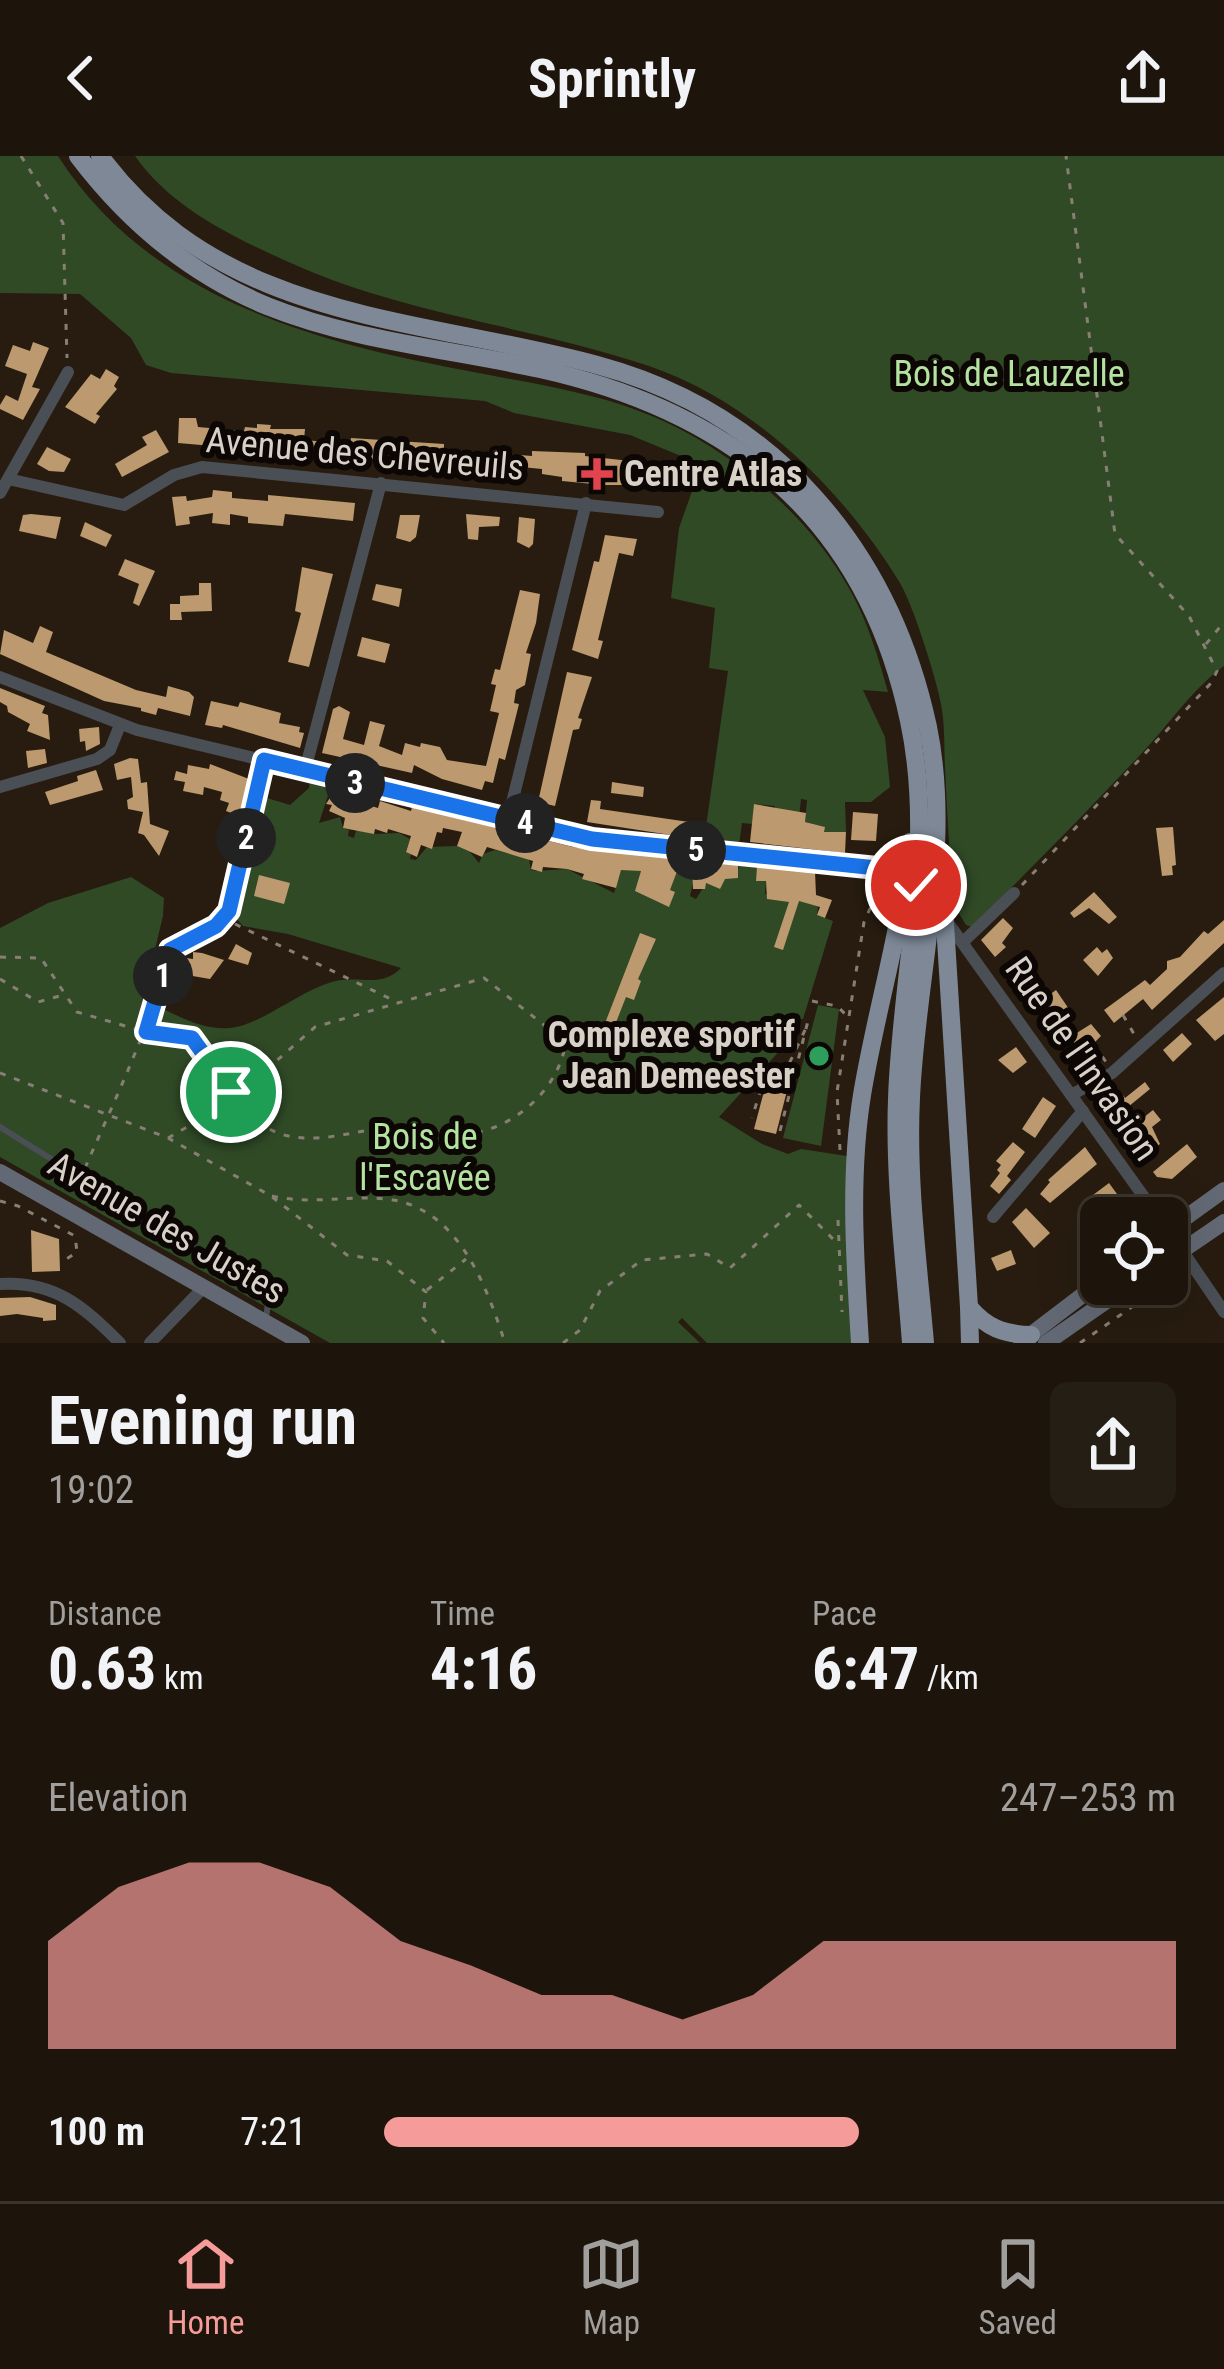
<!DOCTYPE html>
<html lang="en">
<head>
<meta charset="utf-8">
<style>
	:root { --surface:#1d150b; --page:#251e14; --text:#f1f3f6; --muted:#a09f9d; --line:#3b342c; --accent:#f59b99 }
	body { margin:0; font-family:"Roboto Condensed",sans-serif; background:var(--page); color:var(--text); height:100vh; display:flex; flex-direction:column; font-size:45px; white-space:nowrap }
	* { box-sizing:border-box; margin:0 }
	p { font-size:39px; color:var(--muted) }
	.icon { flex:none; width:66px; height:66px; fill:none; stroke:currentColor; stroke-width:2; stroke-linecap:round; stroke-linejoin:round }
	.map { position:relative; height:1187px; overflow:hidden }
	.sheet { display:flex; flex-direction:column; background:var(--surface); flex:1 }
	.sheet>* { flex:none }
	.buttons { position:absolute; left:1080px; top:1041px; display:grid; gap:24px }
	.buttons a { display:grid; place-items:center; width:108px; height:108px; border-radius:18px; background:var(--surface); box-shadow:0 12px 48px #0002,0 0 0 3px var(--line); font-size:60px }
	.pin { position:absolute; display:grid; place-items:center; width:102px; height:102px; color:#fff; margin:-51px; border:6px solid #fff; border-radius:50%; box-shadow:0 3px 12px #0007 }
	.km { position:absolute; width:60px; height:60px; margin:-30px; border-radius:50%; background:#222; color:#fff; font-size:33px; line-height:60px; text-align:center }
	.round { display:grid; place-items:center; flex:none; width:126px; height:126px; border-radius:18px; background:var(--page) }
	.overview { display:flex; align-items:center; justify-content:space-between; height:204px; padding:0 48px }
	h1 { font-size:66px; font-weight:700; line-height:90px }
	.figures { display:grid; grid-template-columns:repeat(3,1fr); gap:18px; height:204px; padding:12px 48px }
	.figures div { display:grid; align-content:center }
	.figures b { font-size:60px; font-weight:700 }
	.figures small { font-size:33px; font-weight:400 }
	.figures p { font-size:33px }
	.chart { height:336px; padding:24px 48px }
	.chart p { display:flex; justify-content:space-between }
	.chart svg { width:100%; height:216px; margin-top:12px; fill:var(--accent); opacity:.7 }
	ul { padding:0 48px; list-style:none; font-size:39px }
	li { display:grid; grid-template-columns:192px 144px 1fr; align-items:center; height:90px }
	li i { height:30px; border-radius:15px; background:var(--accent) }
	header { display:flex; justify-content:space-between; align-items:center; height:156px; padding:0 48px; background:var(--surface); font-size:54px; font-weight:700 }
	.menu { display:flex; justify-content:space-around; align-items:center; height:168px; border-top:3px solid var(--line); background:var(--surface); font-size:33px; color:var(--muted) }
	.menu a { display:grid; justify-items:center; gap:6px }
	.menu .selected { color:var(--accent) }
	.map>svg:first-child { display:block }
</style>
</head>
<body>
<header><svg class="icon" aria-label="back" viewBox="0 0 24 24"><path d="M15 5l-7 7 7 7"/></svg>Sprintly<svg class="icon" aria-label="share" viewBox="0 0 24 24"><path d="M12 15V3M7 8l5-5 5 5M5 13v7h14v-7"/></svg></header>
<div class="map">
<svg width="1224" height="1187" viewBox="0 0 1224 1187">
	<rect width="100%" height="100%" fill="#271c0f"/>
	<g fill="#304a26">
		<path d="M0 0H58C148 140 309 185 463 214 522 226 583 234 639 255 723 286 807 356 850 434 868 466 878 501 888 536L863 534 885 581 890 631 871 646H845L846 676 824 678V671L805 666 807 644 801 643 799 662 775 654V650L755 648 752 668 742 667 739 689 704 685 728 515 709 512 715 452 671 442 679 372 697 321 693 305 630 279 514 257 485 245 171 217 146 209 131 182 80 138 0 137Z"/>
		<path d="M135 0H1224V510C1192 533 1169 569 1141 598 1086 657 1029 714 972 771L966 769 953 748C950 702 947 657 945 611 944 591 945 568 941 548 936 521 913 449 900 427 843 334 754 246 649 210 537 172 417 160 307 114 245 87 174 56 135 0Z"/>
		<path d="M310 625 331 630 319 667 340 661 343 672 349 674 348 680 354 682 359 665 374 678 399 677 410 683 406 695 411 698 410 703 416 704 427 691 457 690 470 696 479 707 483 698 495 694 529 703 531 714 536 715 567 713 614 737 622 710 641 715 639 727C661 716 672 715 695 719L690 740 696 743 706 727 720 733 722 722H737L739 706 757 709 756 724 766 725 765 738 799 745 819 742 817 759 833 765 803 863H792L794 879 719 961 762 988 788 998 801 993 847 1000 853 1187H707L682 1162 678 1166 700 1187H330L0 1001V772L48 747 131 721 164 742 163 760 143 843C169 855 200 875 230 872 261 870 308 828 341 824 364 821 382 831 401 812L288 778 243 770 235 761 262 629 269 633 267 642 290 649 309 632Z"/>
		<path d="M818 849 839 853 821 990 783 982Z"/>
	</g>
	<g fill="#bc996e">
		<path d="M33 186 49 192 32 231 40 233 23 264 0 253V249L6 239 18 245 27 218 5 210 13 189 30 195Z"/>
		<path d="M106 213 119 221 114 230 117 233 96 258 100 260 95 268 65 251 91 218 100 223Z"/>
		<path d="M179 262H196L198 271 244 275 245 271 257 272V268L271 269 270 273H305L304 284 350 288 351 282 444 288V292L476 296 475 311 290 296V290L269 288V294L256 293V286L234 285 233 290 224 291 178 287Z"/>
		<path d="M156 274 169 296 122 321 115 308 147 289 142 281Z"/>
		<path d="M47 291 71 303 64 316 49 315 37 308Z"/>
		<path d="M532 295 585 297V300L639 306 637 324H627V329H603L562 325V321L542 318V313L521 311 519 318 494 314 496 297 532 300Z"/>
		<path d="M666 306 690 308 688 329 665 323Z"/>
		<path d="M213 334 232 336V342L268 345V339L355 347 353 365 285 358 283 370 248 367V361L230 358V369L212 367 213 357 189 361 190 368 176 370 172 341 186 340 187 345 212 341Z"/>
		<path d="M31 358 61 361 56 383 19 375 23 359Z"/>
		<path d="M466 358 500 361 499 370 479 371 478 384 468 383Z"/>
		<path d="M400 359H420L416 381 410 386 396 382Z"/>
		<path d="M519 361 535 363 533 388 529 392 517 386Z"/>
		<path d="M85 366 112 379 106 391 80 380Z"/>
		<path d="M605 379 637 383 633 400 619 397 598 484 603 485 598 503 572 494 594 405 599 406Z"/>
		<path d="M125 403 155 415 139 450 133 447 139 428 118 419Z"/>
		<path d="M302 411 333 418 309 511 288 506 301 457 295 455Z"/>
		<path d="M199 427H211L212 455 181 456 182 464H170V448H180V440L199 439Z"/>
		<path d="M376 428 402 433 399 451 372 444Z"/>
		<path d="M520 434 540 438 536 467 526 497 531 498 525 529 516 534 514 547 519 548 505 604 499 602 493 627 485 625 482 634 442 623 414 609 412 617 322 597 333 553 339 550 350 556 343 583 364 589 370 565 385 569 379 590 402 599 405 587 420 591 421 587 440 591 447 604 486 610 499 557 490 555 496 529 491 528 495 513 500 514Z"/>
		<path d="M40 470 53 476 46 496 136 534 166 541 168 530 189 536 194 541 190 560 158 552 156 559 141 555V552L104 545 0 498 4 474 33 487Z"/>
		<path d="M362 481 390 488 385 507 357 500Z"/>
		<path d="M567 516 592 521 578 562 582 563 579 573 573 574 555 650 538 646Z"/>
		<path d="M0 532 45 550 42 557 48 559 50 584 27 575 30 568 8 556 7 550 0 546Z"/>
		<path d="M211 545 238 551 240 546 281 557 279 567 300 571 299 576 304 577 300 592 223 569 222 572 205 569Z"/>
		<path d="M99 571 100 588 86 595 85 585 80 586 79 573Z"/>
		<path d="M45 593 47 607 28 612 26 595Z"/>
		<path d="M130 602 138 603 141 627 147 626 150 668 169 675 159 700 144 679 138 677 143 656 128 653 127 644 133 641 131 621 117 624 114 608Z"/>
		<path d="M210 608 249 623 239 660 226 655 229 647 220 644 222 636 204 631 203 639 183 635 185 626 174 624 176 615 187 618 188 609 209 613Z"/>
		<path d="M96 614 103 634 50 649 45 636 78 625 77 620Z"/>
		<path d="M612 626 644 631 643 641 611 637Z"/>
		<path d="M335 634 346 636 345 642 378 652 380 645 411 655 412 651 573 691 682 702 670 734 675 736 669 751 635 735 641 715 621 714 616 732 582 723 584 718 567 713 543 711 542 716 531 713 533 705 487 691 482 701 457 690 462 676 443 672 442 677 437 676 432 693 421 689 417 701 406 696 411 680 388 673 387 677 375 673 374 678 343 672 345 662 329 655 332 649 326 648Z"/>
		<path d="M591 644 601 645 600 653 696 667 690 682 587 666Z"/>
		<path d="M754 648 806 657 805 666 825 671 824 676H846L845 697 750 686Z"/>
		<path d="M853 656 878 658 876 685 851 684Z"/>
		<path d="M1173 671 1176 709 1172 710 1173 719 1162 720 1156 672Z"/>
		<path d="M692 704 738 708V722L725 723 720 733 706 727 705 733H693Z"/>
		<path d="M757 709 815 715 816 739 832 744 825 762 817 759 820 751 799 745 783 794 774 791 789 746 767 743 766 725H756Z"/>
		<path d="M259 719 290 727 284 748 254 740Z"/>
		<path d="M1094 736 1117 761 1109 768 1089 752 1074 762 1070 757Z"/>
		<path d="M1003 762 1013 772 1002 787 1006 791 995 801 981 784Z"/>
		<path d="M1224 764V787L1192 817 1152 854 1143 843 1114 867 1104 854 1145 824 1150 829 1167 813V805L1180 801 1204 775 1208 778Z"/>
		<path d="M640 777 656 783 638 823 641 825 634 844 626 841 611 879 602 875Z"/>
		<path d="M236 788 252 797 248 809 228 803Z"/>
		<path d="M1097 791 1102 797 1107 793 1113 802 1098 820 1083 804Z"/>
		<path d="M193 796 202 797 224 804 210 823 175 817 179 801 193 803Z"/>
		<path d="M1021 810 1032 825 1019 834 1008 819Z"/>
		<path d="M1056 834 1071 856 1052 868 1037 848Z"/>
		<path d="M1224 841V878L1215 885 1196 864Z"/>
		<path d="M1091 868 1101 880 1084 897 1077 896 1072 880Z"/>
		<path d="M1182 877 1192 888 1173 906 1163 894Z"/>
		<path d="M1016 891 1027 906 1013 917 998 904Z"/>
		<path d="M793 911 776 978 754 973 763 939Z"/>
		<path d="M1145 926 1150 933 1128 951 1139 965 1153 954 1161 964 1152 971 1160 988 1141 1001 1103 952 1113 939 1121 936 1125 942Z"/>
		<path d="M1043 941 1056 950 1035 982 1022 973Z"/>
		<path d="M1013 986 1025 996 1007 1020 1011 1024 999 1038 990 1030 1000 1017 997 1014 1001 1009 996 1005Z"/>
		<path d="M1187 988 1197 1001 1172 1023 1157 1021 1153 1016Z"/>
		<path d="M1085 991 1097 1008 1050 1047 1040 1038 1050 1026 1048 1024Z"/>
		<path d="M1109 1027 1117 1038 1113 1041 1130 1062H1110L1093 1039Z"/>
		<path d="M1026 1052 1050 1077 1034 1092 1012 1066Z"/>
		<path d="M31 1074 59 1083 60 1115 32 1116Z"/>
		<path d="M1011 1094 1016 1108 997 1115 991 1102Z"/>
		<path d="M30 1141 56 1149V1164L43 1165V1162L17 1158 0 1160V1142Z"/>
	</g>
	<g fill="none" stroke-linecap="round" stroke-linejoin="round">
		<g stroke="#887f74" stroke-width="3" stroke-dasharray="6 9" stroke-linecap="butt">
			<path d="M21 0 63 67 67 202"/>
			<path d="M1206 488 1224 466"/>
			<path d="M1022 729 1212 526 1217 515 1189 460 1115 378 1066 0"/>
			<path d="M235 768 399 847"/>
			<path d="M0 801 41 802 77 856 146 876 192 882C215 911 242 964 278 977 315 991 362 972 399 970 417 969 436 977 454 978 503 981 553 941 564 895"/>
			<path d="M0 823 38 846 63 839"/>
			<path d="M812 845 837 850 847 860"/>
			<path d="M1123 859 1134 878"/>
			<circle cx="566" cy="888" r="7"/>
			<path d="M569 883 671 881 779 869 806 872 788 910 760 936 752 962"/>
			<path d="M1094 888 1106 906"/>
			<path d="M0 917 168 982 271 1040 347 1099 387 1105 426 1136 423 1162 444 1187"/>
			<path d="M780 975 809 861"/>
			<path d="M168 982 201 963 231 936 266 914 315 871 484 822 562 883"/>
			<path d="M840 994 837 936 864 766 881 728"/>
			<path d="M85 1012C115 943 148 876 167 804"/>
			<path d="M272 1040C311 1049 347 1039 386 1043 457 1050 486 1128 505 1187"/>
			<path d="M0 1045 18 1050 75 1080 77 1096 62 1106"/>
			<path d="M838 1064 842 1156"/>
			<path d="M1167 1126 1175 1117"/>
			<path d="M427 1134 466 1103"/>
			<path d="M563 1187 580 1174 600 1135 642 1104 707 1098 730 1112 799 1049 837 1087"/>
			<path d="M1080 1187 1165 1128"/>
		</g>
		<path stroke="#4a4e55" stroke-width="6" d="M0 971 263 1135 268 1148 266 1162"/>
		<g stroke="#4a4e55" stroke-width="12">
			<path d="M8 323 124 349 174 319 202 311 658 356"/>
			<path d="M0 337 68 216"/>
			<path d="M0 521 137 574 592 683 851 708 889 715 908 723"/>
			<path d="M305 614 381 327"/>
			<path d="M0 631 97 603 110 594 120 569"/>
			<path d="M508 663 586 347"/>
			<path d="M946 764 1159 1062"/>
			<path d="M963 786 1014 737"/>
			<path d="M170 794 216 770 229 755 264 604"/>
			<path d="M1071 939 1112 917 1224 817"/>
			<path d="M993 1061 1083 955"/>
			<path d="M1167 1072 1224 1156"/>
			<path d="M0 1128C54 1124 84 1151 120 1187"/>
			<path d="M150 1187 204 1131"/>
		</g>
		<g stroke="#636974" stroke-width="16">
			<path d="M0 1016 302 1187"/>
			<path d="M1167 1075 1224 1034"/>
			<path d="M1167 1105 1224 1066"/>
			<path d="M1021 1186 1101 1125"/>
			<path d="M1046 1187 1131 1128"/>
		</g>
		<g stroke="#7e8897" stroke-width="18">
			<path d="M78 0C128 66 190 118 267 150 354 185 449 193 540 213 734 256 867 364 909 565 936 691 901 816 897 943 894 1024 905 1106 911 1187"/>
			<path d="M100 0C223 166 416 160 597 209 775 257 890 394 928 571 953 692 916 821 911 942 907 1024 918 1106 925 1187"/>
			<path d="M938 713 943 736 969 1151C987 1172 1003 1178 1031 1179"/>
			<path d="M969 1151 970 1187"/>
			<path d="M860 1187C855 1105 849 1020 862 939 876 854 902 772 910 686"/>
		</g>
	</g>
	<g fill="none" stroke-linecap="round" stroke-linejoin="round">
		<defs>
			<path id="route" d="M231 936 192 882 146 876 170 794 216 770 229 755 264 604 592 683 877 712 916 729"/>
		</defs>
		<use href="#route" stroke="#fff" stroke-width="24"/>
		<use href="#route" stroke="#1a73e8" stroke-width="15"/>
	</g>
	<path fill="#e0444e" stroke="#0c0704" stroke-width="4.5" d="M591 300h12v12h12v12h-12v12h-12v-12h-12v-12h12z"/>
	<circle fill="#2e9e5b" stroke="#0c0704" stroke-width="4.5" cx="819" cy="900" r="12"/>
	<g text-anchor="middle" dominant-baseline="central" stroke-width="12" stroke-linejoin="round" paint-order="stroke">
		<g font-size="36" fill="#b3e2a1" stroke="#0c0704">
			<text x="1009" y="218">Bois de Lauzelle</text>
			<text x="425" y="981">Bois de<tspan x="425" dy="41">l'Escavée</tspan></text>
		</g>
		<g font-size="36" fill="#d8d1c8" stroke="#0c0704">
			<text transform="translate(365 298) rotate(5)">Avenue des Chevreuils</text>
			<text transform="translate(1082 903) rotate(55)">Rue de l'Invasion</text>
			<text transform="translate(167 1072) rotate(30)">Avenue des Justes</text>
		</g>
		<g font-size="36" font-weight="bold" fill="#d8d1c8" stroke="#0c0704" text-anchor="start">
			<text x="624" y="318">Centre Atlas</text>
			<text x="795" y="879" text-anchor="end">Complexe sportif<tspan x="795" dy="41">Jean Demeester</tspan></text>
		</g>
	</g>
</svg>
<div class="buttons">
<a><svg class="icon" aria-label="locate" viewBox="0 0 24 24"><circle cx="12" cy="12" r="6"/><path d="M12 2v4M12 18v4M2 12h4M18 12h4"/></svg></a>
</div>
<div class="pin" style="left:231px;top:936px;background:#1e9e55"><svg class="icon" aria-label="arrive" viewBox="0 0 24 24"><path d="M6 21V4h12l-3 4 3 4H6"/></svg></div>
<div class="pin" style="left:916px;top:729px;background:#d93025"><svg class="icon" aria-label="check" viewBox="0 0 24 24"><path d="M5 12l5 5 9-10"/></svg></div>
<b class="km" style="left:163px;top:820px">1</b>
<b class="km" style="left:246px;top:682px">2</b>
<b class="km" style="left:355px;top:627px">3</b>
<b class="km" style="left:525px;top:667px">4</b>
<b class="km" style="left:696px;top:694px">5</b>
</div>
<section class="sheet">
<div class="overview"><div><h1>Evening run</h1><p>19:02</p></div><a class="round"><svg class="icon" aria-label="share" viewBox="0 0 24 24"><path d="M12 15V3M7 8l5-5 5 5M5 13v7h14v-7"/></svg></a></div>
<div class="figures">
<div><p>Distance</p><b>0.63<small> km</small></b></div>
<div><p>Time</p><b>4:16</b></div>
<div><p>Pace</p><b>6:47<small> /km</small></b></div>
</div>
<div class="chart"><p><span>Elevation</span>247–253 m</p>
<svg viewBox="0 0 160 44" preserveAspectRatio="none"><path d="M0 44V22L10 11L20 6L30 6L40 11L50 22L60 27L70 33L80 33L90 38L100 33L110 22L120 22L130 22L140 22L150 22L160 22V44z"/></svg>
</div>
<ul>
<li><b>100 m</b>7:21<i style="width:60%"></i></li>
</ul>
</section>
<nav class="menu">
<a class="selected"><svg class="icon" aria-label="home" viewBox="0 0 24 24"><path d="M3 11l9-7 9 7M6 9v11h12V9"/></svg>Home</a>
<a><svg class="icon" aria-label="map" viewBox="0 0 24 24"><path d="M3 6l6-2 6 2 6-2v14l-6 2-6-2-6 2zM9 4v14M15 6v14"/></svg>Map</a>
<a><svg class="icon" aria-label="saved" viewBox="0 0 24 24"><path d="M7 4h10v16l-5-4-5 4z"/></svg>Saved</a>
</nav>
</body>
</html>
